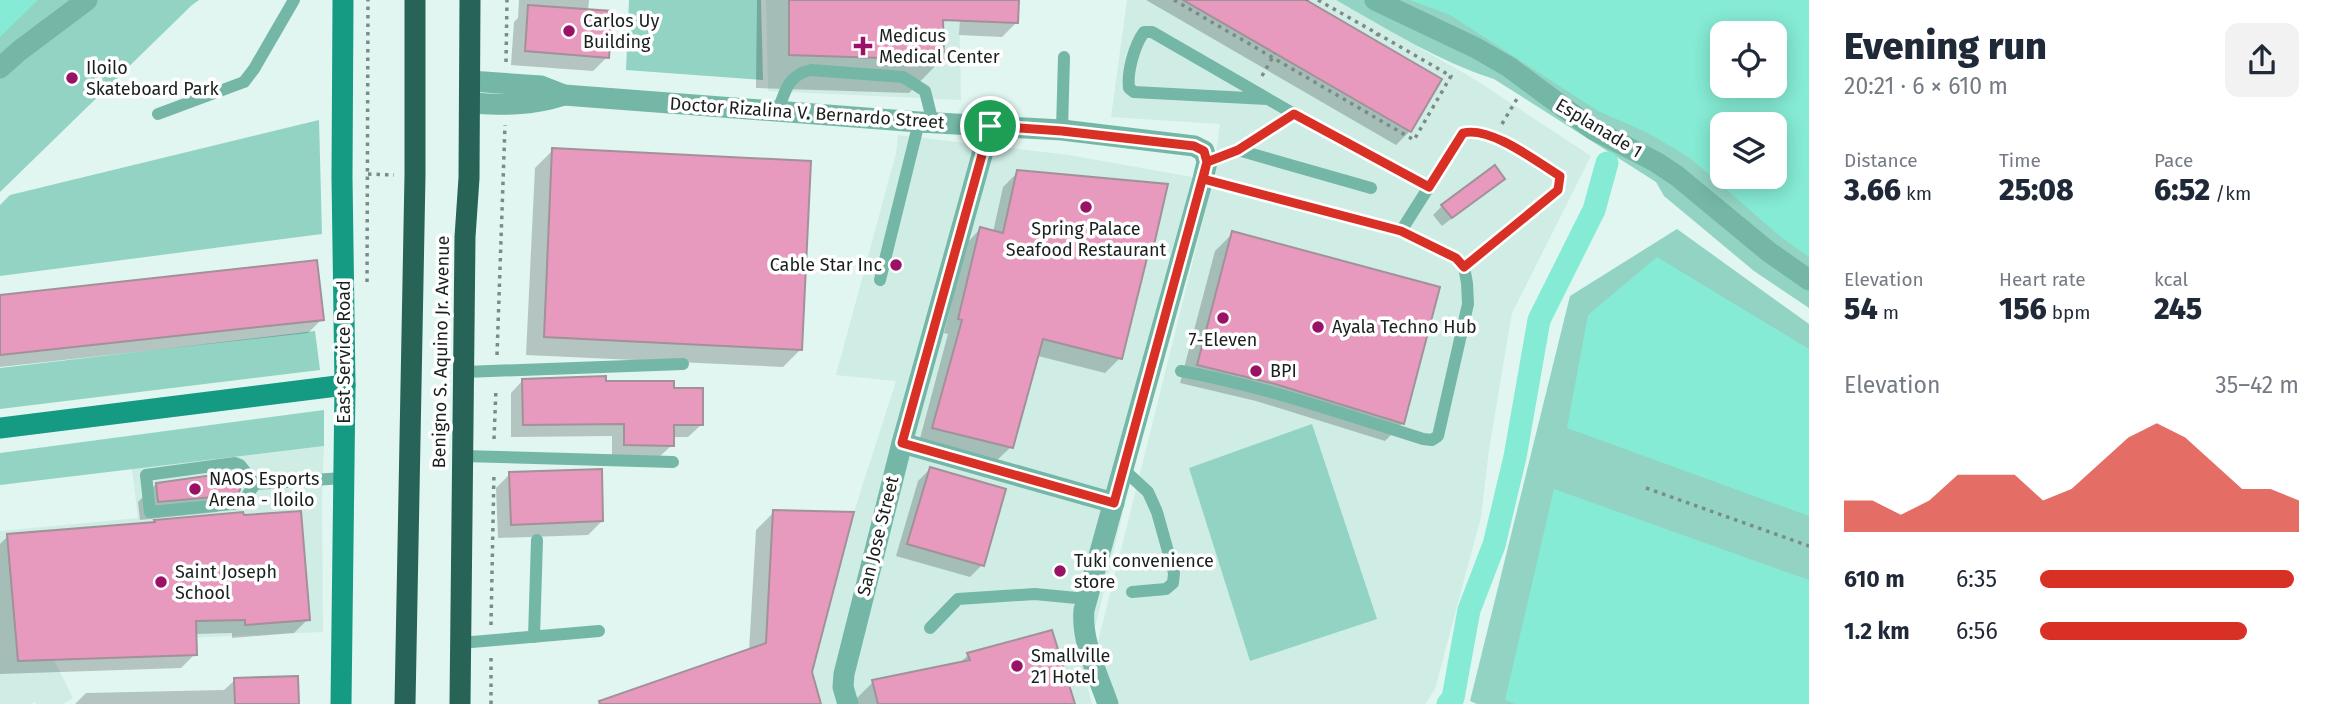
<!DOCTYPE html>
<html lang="en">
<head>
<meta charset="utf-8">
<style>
	:root { --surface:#fff; --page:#f2f2f3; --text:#1f2937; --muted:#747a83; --accent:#d93025 }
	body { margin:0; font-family:"Fira Sans",sans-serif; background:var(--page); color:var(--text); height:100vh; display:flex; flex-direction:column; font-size:26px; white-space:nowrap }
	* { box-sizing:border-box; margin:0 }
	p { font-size:23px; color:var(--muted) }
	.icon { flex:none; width:38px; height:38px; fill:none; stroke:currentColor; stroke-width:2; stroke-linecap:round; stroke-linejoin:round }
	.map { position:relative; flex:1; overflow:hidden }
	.details { display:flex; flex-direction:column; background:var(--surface); width:525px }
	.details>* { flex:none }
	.controls { position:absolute; left:1710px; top:21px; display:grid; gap:14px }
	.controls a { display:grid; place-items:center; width:77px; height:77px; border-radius:14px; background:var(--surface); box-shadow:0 4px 18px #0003; font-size:35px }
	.pin { position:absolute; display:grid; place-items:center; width:60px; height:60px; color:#fff; margin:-30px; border:4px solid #fff; border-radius:50%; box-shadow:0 2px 7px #0007 }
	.round { display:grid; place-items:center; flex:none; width:74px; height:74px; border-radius:14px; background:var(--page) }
	.overview { display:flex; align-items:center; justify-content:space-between; height:119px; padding:0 35px }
	h1 { font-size:38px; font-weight:800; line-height:52px }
	.metrics { display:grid; grid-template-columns:repeat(3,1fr); gap:10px; height:119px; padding:7px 35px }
	.metrics div { display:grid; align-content:center }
	.metrics b { font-size:30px; font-weight:800 }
	.metrics small { font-size:19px; font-weight:400 }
	.metrics p { font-size:19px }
	.chart { height:196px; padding:14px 35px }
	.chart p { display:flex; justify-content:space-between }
	.chart svg { width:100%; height:126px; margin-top:7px; fill:var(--accent); opacity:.7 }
	ul { padding:0 35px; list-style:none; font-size:23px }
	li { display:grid; grid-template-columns:112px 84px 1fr; align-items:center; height:52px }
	li i { height:18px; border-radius:9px; background:var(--accent) }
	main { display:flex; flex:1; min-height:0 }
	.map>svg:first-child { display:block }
</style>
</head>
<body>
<main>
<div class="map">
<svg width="1809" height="704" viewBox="0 0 1809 704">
	<rect width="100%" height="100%" fill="#e1f6f0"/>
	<g fill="#cfede5">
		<path d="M766 0H959L961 100 768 91Z"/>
		<path d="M1127 0H1336L1474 79 1591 156 1512 313 1489 450 1481 517 1435 689 1425 704H1118L1098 642 1211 188 1220 124 1111 117Z"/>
		<path d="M898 135 1069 155 1203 179 1084 674 1092 704H821L812 672 854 512 896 381 836 375 896 153Z"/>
		<path d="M324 446 322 500 323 632 46 644 73 698 63 704H36L35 702 31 704H0V531L138 518 132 469Z"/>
	</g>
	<g fill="#92d3c3">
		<path d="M2 0H199L192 5 0 192V2Z"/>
		<path d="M629 0H761L763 80 626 70Z"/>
		<path d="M1336 0H1468L1658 121 1722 177 1809 242V308L1754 271 1664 196 1656 182 1494 79C1438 61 1387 29 1336 0Z"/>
		<path d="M319 120 322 234 0 276V205L10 195Z"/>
		<path d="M1677 229 1809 324V704H1477L1470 701 1570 296Z"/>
		<path d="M315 331 320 370 0 409V368Z"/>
		<path d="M324 410V446L0 485V453Z"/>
		<path d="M1312 424 1377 619 1250 661 1189 468Z"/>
	</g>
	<g fill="#85ebd4" fill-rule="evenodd">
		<path d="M0 0H38L0 37Z"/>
		<path d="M1410 0H1809V257L1782 238 1690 158 1648 133 1598 111 1450 15ZM1774 33V86H1722V33ZM1774 124V177H1722V124Z"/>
		<path d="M1657 257 1809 349V516L1567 428 1588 315Z"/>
		<path d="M1554 489 1809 580V704H1515L1505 700Z"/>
	</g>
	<g fill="#0003">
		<path d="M519 0H589L588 11 607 57 593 71 511 65 514 22 518 18Z"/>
		<path d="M757 0H941L942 59 909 93 756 88Z"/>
		<path d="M961 0H1017L1016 23 1002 37 959 35Z"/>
		<path d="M1146 0H1302L1410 131 1396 145Z"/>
		<path d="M553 150 801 349 783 367 526 355 535 168Z"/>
		<path d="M1018 172 1149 257 1144 263 1120 358 1105 373 1038 356 1011 447 996 461 919 442 948 334 944 333 966 244 980 229 993 232 1003 187Z"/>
		<path d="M1503 179 1442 226 1433 215 1442 206Z"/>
		<path d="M1233 233 1403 423 1385 441 1256 401 1180 383 1215 251Z"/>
		<path d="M0 297 322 319 308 333 0 367Z"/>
		<path d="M523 380 604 383 672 389 701 425 688 437H672V445L659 457H612V436L511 437V393Z"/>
		<path d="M930 469 982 565 970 577 896 556 918 481Z"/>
		<path d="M510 474 602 521 588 535 498 538 496 488Z"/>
		<path d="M156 484 236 494 217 512 140 520 138 502Z"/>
		<path d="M774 512 819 704H597L749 651 756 530Z"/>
		<path d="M8 536 308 619 294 633 232 638V633L195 634V654L181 668 0 674V544Z"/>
		<path d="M968 655 1073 704H854V701L873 682 959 664Z"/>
		<path d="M235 680 298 704H75L86 693 224 690Z"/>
	</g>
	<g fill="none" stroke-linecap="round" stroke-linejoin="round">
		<path stroke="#85ebd4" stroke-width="23" d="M1448 704 1453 698 1469 610 1494 545 1515 457 1539 320 1594 210 1607 163"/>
	</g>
	<g fill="#e79abe" stroke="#a29198" stroke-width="2">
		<path d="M789 0H1019L1018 23 943 20 944 60 789 55Z"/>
		<path d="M1183 0H1306L1442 79 1411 132Z"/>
		<path d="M528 5 612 11 609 58 525 51Z"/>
		<path d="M552 148 811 161 802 350 544 337Z"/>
		<path d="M1495 165 1505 179 1452 218 1441 205Z"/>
		<path d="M1017 170 1168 184 1151 258H1147L1122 359 1043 339 1013 448 932 428 962 320 958 319 980 227 1003 233Z"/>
		<path d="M1232 231 1440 287 1404 424 1275 384 1197 365Z"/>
		<path d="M317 260 324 320 0 355V295Z"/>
		<path d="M606 376V381H674V388H703V425H674V446L624 445V424L523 425 522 379Z"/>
		<path d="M930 467 1006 489 984 566 907 544Z"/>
		<path d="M602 469 603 521 511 525 509 472Z"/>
		<path d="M234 472 239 477 240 490 237 495 158 502 156 483Z"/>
		<path d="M773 510 854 512 812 672 821 704H600L599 701 766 643Z"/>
		<path d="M301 511 310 620 245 625V620L196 621 197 655 18 661 7 534 155 522 154 520 243 512 244 515Z"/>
		<path d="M1052 630 1075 704H878L872 680 970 660 967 653Z"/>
		<path d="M298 676 299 704H235L234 678Z"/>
	</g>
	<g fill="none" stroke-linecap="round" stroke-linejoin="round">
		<g stroke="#7d8b87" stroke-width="3.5" stroke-dasharray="3.5 5" stroke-linecap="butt">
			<path d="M1174 0 1414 140 1451 76 1378 34"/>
			<path d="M1318 0 1378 34 1374 40"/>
			<path d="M1307 1V0"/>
			<path d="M506 62 507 0"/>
			<path d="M1262 76 1275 53"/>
			<path d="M1502 124 1518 97"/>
			<path d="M368 174 394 175"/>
			<path d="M367 282 368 0"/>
			<path d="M497 355 505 125"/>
			<path d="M494 439 496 388"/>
			<path d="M1646 488 1809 546"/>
			<path d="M491 625 494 472"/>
			<path d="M491 704V657"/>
		</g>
		<g stroke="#74b7a7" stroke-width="12">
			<path d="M1267 99 1134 92 1129 88C1127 72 1134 46 1144 32H1152L1294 114 1429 187"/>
			<path d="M778 111C785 91 788 75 811 70L903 77 925 91 933 123"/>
			<path d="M158 114 244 82 254 69 294 0"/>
			<path d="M1062 130 1064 57"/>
			<path d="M1238 150 1371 188"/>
			<path d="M1207 162 1238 150 1294 114"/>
			<path d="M1401 231 1463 133C1491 126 1537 162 1560 176L1558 190 1464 267"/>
			<path d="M880 280 919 122"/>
			<path d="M1181 371C1263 386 1344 414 1423 439L1432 440 1438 436 1468 304 1467 283 1464 267 1456 258 1401 231 1203 179"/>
			<path d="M464 372 683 364"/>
			<path d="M462 456 673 462"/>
			<path d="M235 463 240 465 255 484 242 503 150 512 146 475Z"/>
			<path d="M1123 469 1148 492 1157 512 1174 573 1173 583 1166 589 1132 592"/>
			<path d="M255 484 343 478"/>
			<path d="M930 628 958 599 1035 594 1087 599"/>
			<path d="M534 637 537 540"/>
			<path d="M460 643 599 631"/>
		</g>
		<g stroke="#74b7a7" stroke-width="21">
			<path d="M1375 0 1476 48 1509 67 1594 130 1656 162 1677 176 1769 252 1809 280"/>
			<path d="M0 68 19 51 87 0"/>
			<path d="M470 81 541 86 564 95 919 122 1062 130 1194 146 1204 151 1207 162 1203 179 1084 610C1081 641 1098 675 1108 704"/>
			<path d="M470 103C505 105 530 106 564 95"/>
			<path d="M902 443 1114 503"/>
			<path d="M848 704 843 687 844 674 902 443 990 126"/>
		</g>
		<g stroke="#159a84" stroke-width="21">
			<path d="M0 428 345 385"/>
			<path d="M341 704 345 385 342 177 343 0"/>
		</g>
		<g stroke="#286357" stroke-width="21">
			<path d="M405 704 415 175V0"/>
			<path d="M460 704 465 237 469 178 470 0"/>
		</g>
	</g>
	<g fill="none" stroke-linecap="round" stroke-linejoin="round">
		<defs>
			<path id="route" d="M990 126 1062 131 1194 146 1204 151 1207 162 1203 179 1401 231 1456 258 1464 267 1558 190 1560 176C1537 162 1491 126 1463 133L1429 187 1294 114 1238 150 1207 162 1114 503 902 443 990 126"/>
		</defs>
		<use href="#route" stroke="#fff" stroke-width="14"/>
		<use href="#route" stroke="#d93025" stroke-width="9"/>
	</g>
	<g fill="#991265" stroke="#fff" stroke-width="2.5">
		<circle cx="569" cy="31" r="7"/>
		<path d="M859.5 35.5h7v7h7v7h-7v7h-7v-7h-7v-7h7z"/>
		<circle cx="72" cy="78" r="7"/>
		<circle cx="1086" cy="207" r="7"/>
		<circle cx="896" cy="265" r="7"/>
		<circle cx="1223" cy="318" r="7"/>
		<circle cx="1318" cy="327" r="7"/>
		<circle cx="1256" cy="371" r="7"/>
		<circle cx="195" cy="489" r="7"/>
		<circle cx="1060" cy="571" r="7"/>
		<circle cx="161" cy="582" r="7"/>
		<circle cx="1017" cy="666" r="7"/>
	</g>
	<g text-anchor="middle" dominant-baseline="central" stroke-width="7" stroke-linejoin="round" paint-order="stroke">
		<g font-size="18" fill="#19201e" stroke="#fff" text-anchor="start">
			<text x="583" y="21">Carlos Uy<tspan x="583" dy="21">Building</tspan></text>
			<text x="879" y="36">Medicus<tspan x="879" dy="21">Medical Center</tspan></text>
			<text x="86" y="68">Iloilo<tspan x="86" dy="21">Skateboard Park</tspan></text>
			<text x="1086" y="229" text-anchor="middle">Spring Palace<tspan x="1086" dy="21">Seafood Restaurant</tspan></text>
			<text x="882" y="265" text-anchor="end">Cable Star Inc</text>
			<text x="1332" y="327">Ayala Techno Hub</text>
			<text x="1223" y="340" text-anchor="middle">7-Eleven</text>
			<text x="1270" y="371">BPI</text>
			<text x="209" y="479">NAOS Esports<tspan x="209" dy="21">Arena - Iloilo</tspan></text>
			<text x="1074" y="561">Tuki convenience<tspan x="1074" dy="21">store</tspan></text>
			<text x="175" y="572">Saint Joseph<tspan x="175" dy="21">School</tspan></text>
			<text x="1031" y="656">Smallville<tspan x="1031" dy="21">21 Hotel</tspan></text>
		</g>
		<g font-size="18" fill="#19201e" stroke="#fff">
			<text transform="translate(807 113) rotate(4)">Doctor Rizalina V. Bernardo Street</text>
			<text transform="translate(1599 128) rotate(31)">Esplanade 1</text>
			<text transform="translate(344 352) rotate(-90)">East Service Road</text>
			<text transform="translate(441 352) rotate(-89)">Benigno S. Aquino Jr. Avenue</text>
			<text transform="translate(878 536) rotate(-76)">San Jose Street</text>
		</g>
	</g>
</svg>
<div class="controls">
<a><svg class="icon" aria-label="locate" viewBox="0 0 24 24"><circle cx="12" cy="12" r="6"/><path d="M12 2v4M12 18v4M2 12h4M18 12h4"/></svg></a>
<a><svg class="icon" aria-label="layers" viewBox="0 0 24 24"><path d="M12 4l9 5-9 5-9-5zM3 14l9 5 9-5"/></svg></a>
</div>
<div class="pin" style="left:990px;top:126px;background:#1e9e55"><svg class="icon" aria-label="arrive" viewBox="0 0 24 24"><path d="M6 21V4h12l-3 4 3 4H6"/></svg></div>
</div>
<section class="details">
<div class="overview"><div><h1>Evening run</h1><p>20:21 · 6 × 610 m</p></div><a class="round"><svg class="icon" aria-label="share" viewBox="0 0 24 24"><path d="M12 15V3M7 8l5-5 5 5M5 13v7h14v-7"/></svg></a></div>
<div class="metrics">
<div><p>Distance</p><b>3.66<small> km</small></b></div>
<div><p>Time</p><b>25:08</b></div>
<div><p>Pace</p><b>6:52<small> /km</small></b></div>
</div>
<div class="metrics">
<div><p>Elevation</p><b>54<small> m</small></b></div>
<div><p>Heart rate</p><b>156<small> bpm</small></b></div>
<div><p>kcal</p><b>245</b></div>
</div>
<div class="chart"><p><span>Elevation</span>35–42 m</p>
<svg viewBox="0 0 160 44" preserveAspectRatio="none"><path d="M0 44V33L10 33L20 38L30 33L40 24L50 24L60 24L70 33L80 29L90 20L100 11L110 6L120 11L130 20L140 29L150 29L160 33V44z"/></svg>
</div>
<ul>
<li><b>610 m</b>6:35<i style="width:98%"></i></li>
<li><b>1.2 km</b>6:56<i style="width:80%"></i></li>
</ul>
</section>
</main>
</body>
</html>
